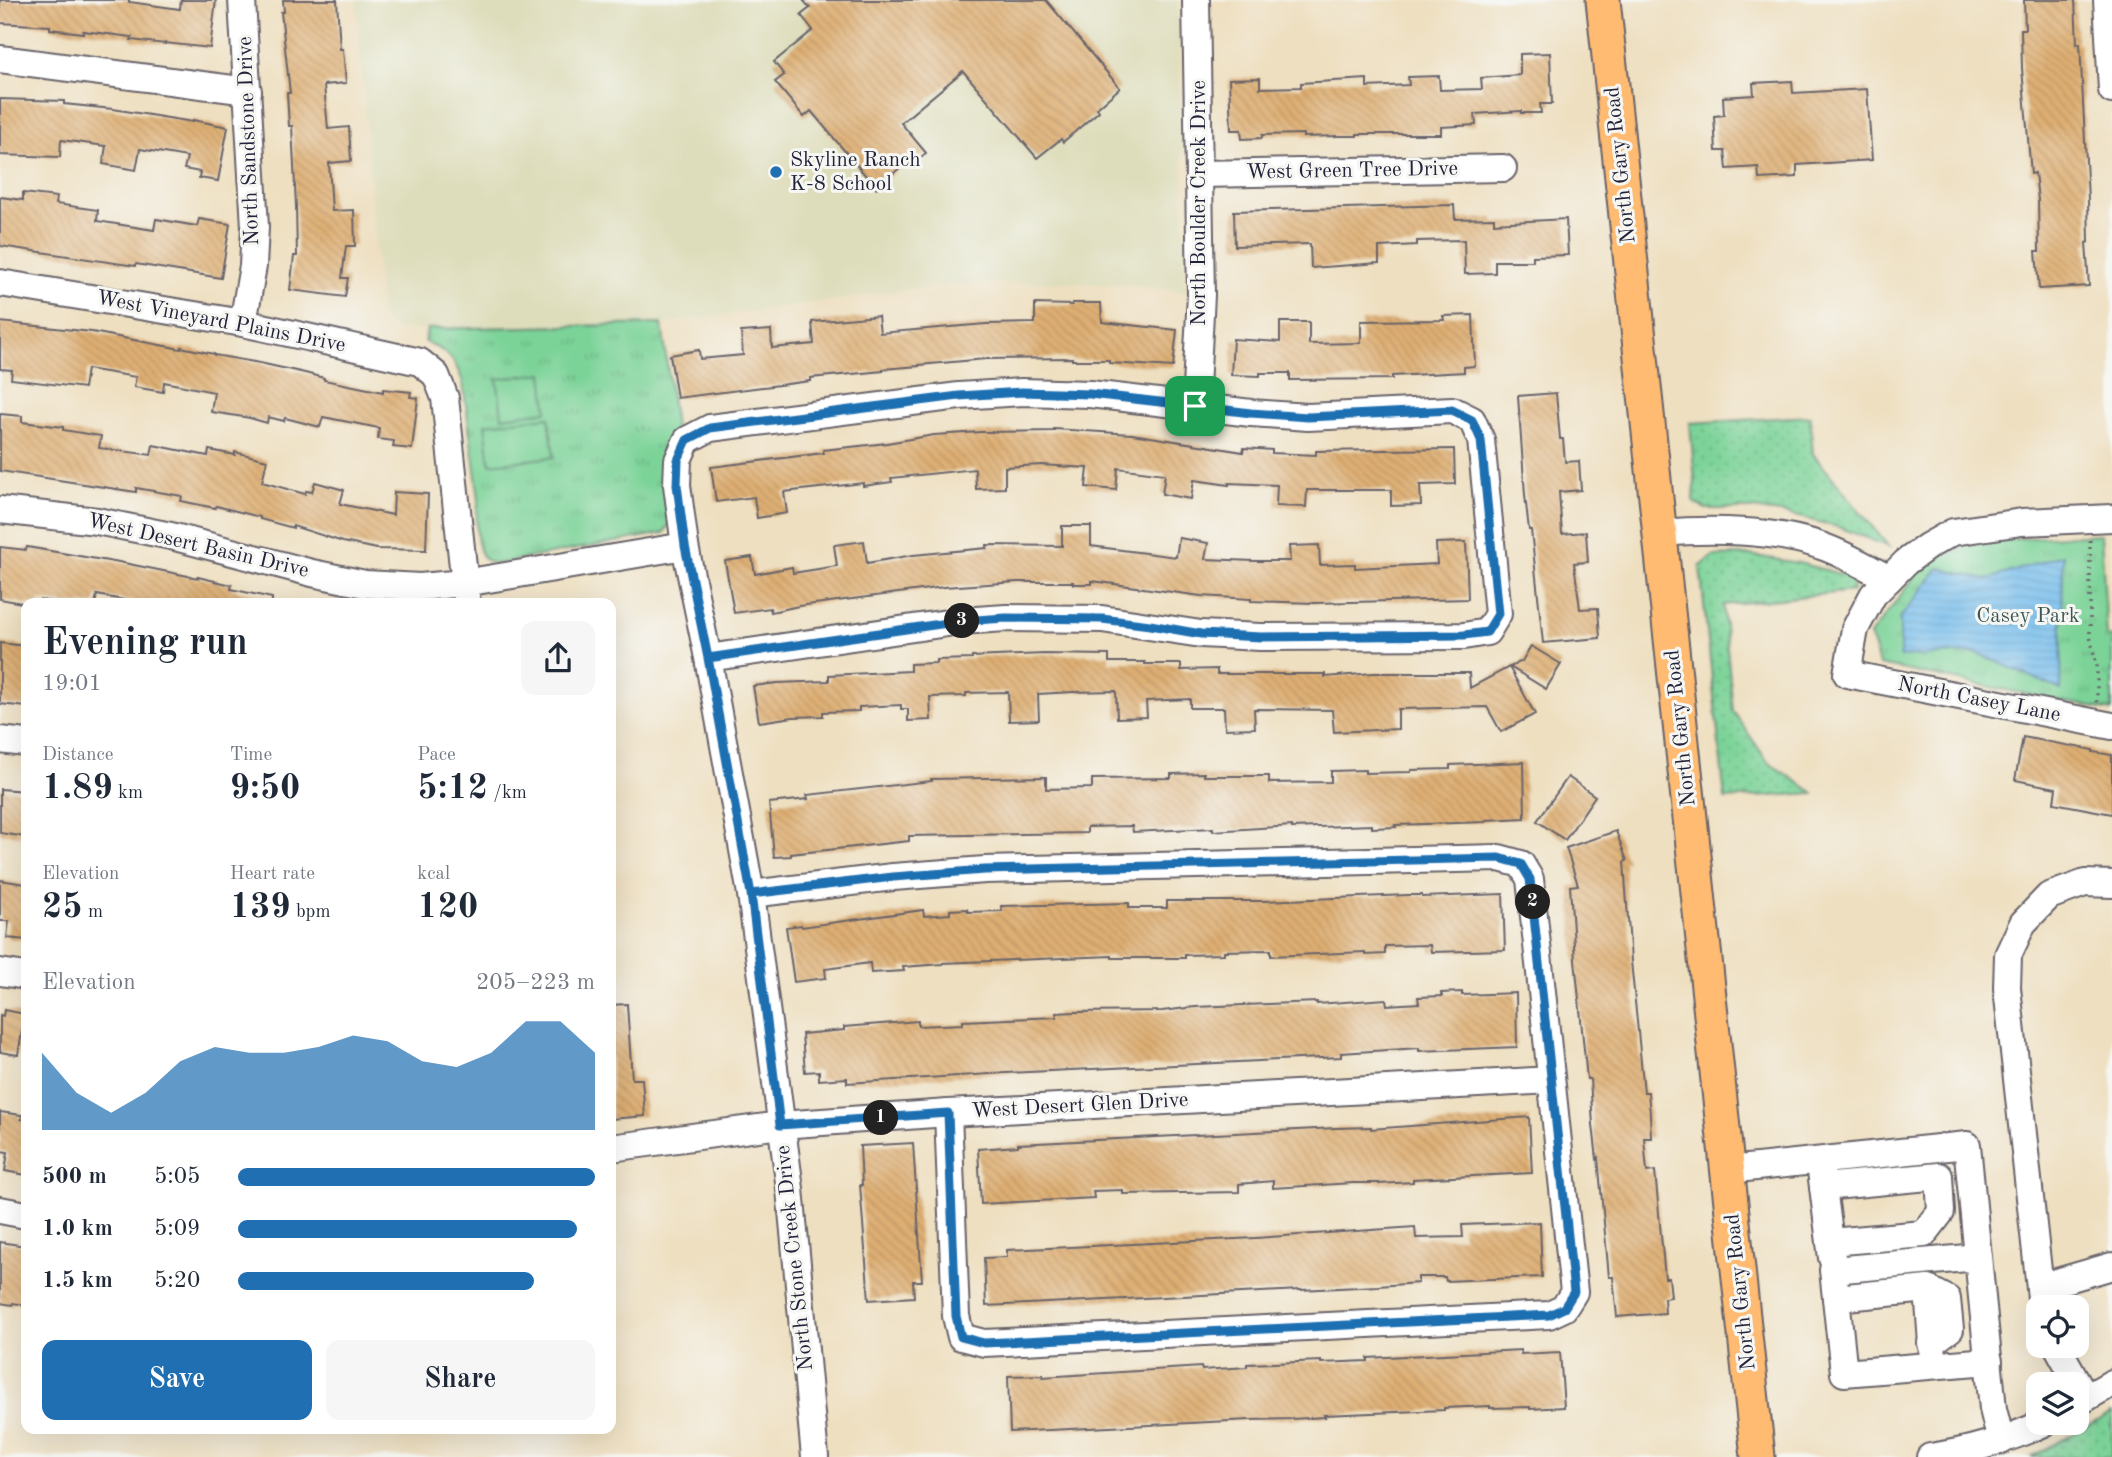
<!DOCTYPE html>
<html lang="en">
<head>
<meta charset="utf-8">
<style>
	:root { --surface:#fff; --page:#f6f6f7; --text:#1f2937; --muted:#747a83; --accent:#1f6fb2 }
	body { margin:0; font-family:"Old Standard TT",serif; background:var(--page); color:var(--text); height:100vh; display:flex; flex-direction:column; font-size:26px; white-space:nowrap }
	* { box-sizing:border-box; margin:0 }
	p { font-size:23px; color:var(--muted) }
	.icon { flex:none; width:38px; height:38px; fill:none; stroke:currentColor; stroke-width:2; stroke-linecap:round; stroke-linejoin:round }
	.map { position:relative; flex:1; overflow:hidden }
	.drawer { position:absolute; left:21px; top:598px; width:595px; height:836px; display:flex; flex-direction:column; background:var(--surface); border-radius:14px; box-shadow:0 7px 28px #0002 }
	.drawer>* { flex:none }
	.controls { position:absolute; left:2026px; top:1295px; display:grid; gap:14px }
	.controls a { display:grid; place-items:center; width:63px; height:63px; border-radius:14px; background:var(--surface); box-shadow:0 7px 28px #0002; font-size:35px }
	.pin { position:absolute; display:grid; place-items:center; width:60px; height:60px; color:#fff; margin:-30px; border-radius:14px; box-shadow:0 4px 10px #0006 }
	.km { position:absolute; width:35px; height:35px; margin:-18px; border-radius:50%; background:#222; color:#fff; font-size:19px; line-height:35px; text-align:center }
	.round { display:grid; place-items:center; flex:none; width:74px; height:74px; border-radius:14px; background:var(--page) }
	.overview { display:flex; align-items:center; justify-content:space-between; height:119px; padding:0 21px }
	h1 { font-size:38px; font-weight:600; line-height:52px }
	.stats { display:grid; grid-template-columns:repeat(3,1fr); gap:10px; height:119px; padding:7px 21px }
	.stats div { display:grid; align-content:center }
	.stats b { font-size:35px; font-weight:600 }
	.stats small { font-size:19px; font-weight:400 }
	.stats p { font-size:19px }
	.chart { height:196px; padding:14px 21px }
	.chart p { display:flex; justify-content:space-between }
	.chart svg { width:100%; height:126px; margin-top:7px; fill:var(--accent); opacity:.7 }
	.action { display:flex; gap:14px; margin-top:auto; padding:14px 21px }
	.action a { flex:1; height:80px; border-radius:14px; background:var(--accent); color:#fff; font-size:28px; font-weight:600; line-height:80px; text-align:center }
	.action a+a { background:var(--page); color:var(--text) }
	ul { padding:0 21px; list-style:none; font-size:23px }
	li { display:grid; grid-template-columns:112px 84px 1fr; align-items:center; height:52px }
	li i { height:18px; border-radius:9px; background:var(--accent) }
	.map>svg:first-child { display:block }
</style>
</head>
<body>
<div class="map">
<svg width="2112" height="1457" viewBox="0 0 2112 1457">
	<defs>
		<pattern id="grass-dots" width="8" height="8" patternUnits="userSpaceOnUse" patternTransform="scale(1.75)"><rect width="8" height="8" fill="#7cd398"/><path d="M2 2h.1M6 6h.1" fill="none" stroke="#6bb584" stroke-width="1.8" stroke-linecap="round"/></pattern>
		<pattern id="park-tufts" width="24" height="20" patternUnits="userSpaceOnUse" patternTransform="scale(1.75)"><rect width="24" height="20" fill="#7cd398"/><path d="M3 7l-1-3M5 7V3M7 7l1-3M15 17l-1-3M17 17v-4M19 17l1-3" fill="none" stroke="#6bb584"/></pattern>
		<pattern id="water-rules" width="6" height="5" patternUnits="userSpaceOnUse" patternTransform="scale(1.75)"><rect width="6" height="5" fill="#75bded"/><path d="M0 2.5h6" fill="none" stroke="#65a2cc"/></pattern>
		<pattern id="building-back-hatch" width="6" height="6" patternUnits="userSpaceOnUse" patternTransform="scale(1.75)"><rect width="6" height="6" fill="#deaf73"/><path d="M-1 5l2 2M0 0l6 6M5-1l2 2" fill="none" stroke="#be9664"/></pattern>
	</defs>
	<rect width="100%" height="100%" fill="#f6f6f2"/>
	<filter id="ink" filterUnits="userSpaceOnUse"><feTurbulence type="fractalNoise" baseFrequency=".0143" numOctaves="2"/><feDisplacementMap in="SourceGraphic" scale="14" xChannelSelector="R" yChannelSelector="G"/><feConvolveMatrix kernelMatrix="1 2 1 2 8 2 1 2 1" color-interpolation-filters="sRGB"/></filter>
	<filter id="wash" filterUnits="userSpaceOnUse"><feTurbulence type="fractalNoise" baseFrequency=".00686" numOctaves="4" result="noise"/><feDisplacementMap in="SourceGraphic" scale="28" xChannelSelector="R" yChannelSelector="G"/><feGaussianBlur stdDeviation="1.57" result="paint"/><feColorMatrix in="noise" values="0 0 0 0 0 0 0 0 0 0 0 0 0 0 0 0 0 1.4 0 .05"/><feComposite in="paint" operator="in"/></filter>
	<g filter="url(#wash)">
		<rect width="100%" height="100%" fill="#eedfc0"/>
		<path fill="#deddbb" d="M356 0H1178L1186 292 1146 287 1068 282 992 283 914 289 662 324 397 330 381 317Z"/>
		<g fill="url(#grass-dots)" stroke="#4f7a6a" stroke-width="2">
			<path d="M1810 416 1813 454 1889 547 1838 527 1787 514 1753 509H1706L1694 502 1695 482 1690 423Z"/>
			<path d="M1749 555 1799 563 1852 577 1853 591 1723 605 1733 711 1768 762 1814 793 1725 799 1700 567 1713 556Z"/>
			<path d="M2112 1413V1457H2031Z"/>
		</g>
		<g fill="url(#park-tufts)" stroke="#4f7a6a" stroke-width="2">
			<path d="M662 324 675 427 662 449V470L671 521 664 533 495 564C489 562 484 560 481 554 475 541 476 513 479 499L463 383C456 360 448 351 425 342L427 329Z"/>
			<path d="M2101 534 2107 637H2112V711L1879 665 1870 635 1926 562 1979 541Z"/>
		</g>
		<g fill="#7cd398" stroke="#4f7a6a" stroke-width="2">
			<path d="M543 373 547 411 502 417 497 379Z"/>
			<path d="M549 417 554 457 490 464 485 424Z"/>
		</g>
		<path fill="url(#water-rules)" stroke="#4c7094" stroke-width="2" d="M2063 555 2061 690 1977 653 1900 657V618L1939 568 1986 580Z"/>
		<g id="blocks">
			<g fill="url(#building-back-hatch)">
				<path d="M0 0H129V2L180 9 181 0H216L210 48 165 43V44L131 40 132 37 83 31V33L50 29V26L0 23Z"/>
				<path d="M283 0H337L340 49H343L346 83 324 85 328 129 349 127 351 161 329 163 332 211 354 210 355 246H346L342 278H348L345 297 290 290 294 256H297L296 206 292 126H289L287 93H290L281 12H284Z"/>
				<path d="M803 0H1046L1120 88 1097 108 1099 111 1063 142 1061 139 1037 158 963 71 901 123 926 153 912 165 908 161 876 188 811 111 804 117 775 82 784 75 774 62 813 30 801 15 810 8Z"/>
				<path d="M2024 0H2075L2077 44 2080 43 2088 200 2089 242 2086 243 2089 286 2039 289 2036 251H2039L2038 200 2035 173 2031 174 2022 68 2021 29H2025Z"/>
				<path d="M1550 53 1552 104H1540L1541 113H1521V111L1475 114 1476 125 1441 127V134H1357V136H1338L1303 137V134L1262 135V138L1242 139 1241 130H1231L1229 79 1260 78V88L1301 87V83L1367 79V87L1409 85 1408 77 1439 76 1440 90 1482 89 1481 78 1520 75V54Z"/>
				<path d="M1792 81 1793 93 1867 89 1872 160 1797 165V177L1759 179 1758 167 1727 169 1725 151H1716L1714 116 1724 115 1723 97 1754 95 1753 83Z"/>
				<path d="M0 99 64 101V104L113 109 193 122V120L228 127 218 181 199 178 200 172 184 169 187 157 140 149 136 170 103 164 106 146 61 140 60 157 0 155Z"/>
				<path d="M23 193 57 197 56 204 98 210 97 221 154 230 156 219 197 226 199 219 230 224 221 278 136 264 135 266 0 246V197L23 200Z"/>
				<path d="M1454 205 1455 219 1494 218V223L1566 219 1568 255 1533 256V261H1495V273L1465 274 1464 240 1417 241V245L1379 247V263L1311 268 1310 244 1235 246 1234 211Z"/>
				<path d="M1072 303H1101L1102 322 1177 330 1173 367 1109 363V360H1072V358L986 359 919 365V366L883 369V371L810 378V381L677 398 670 355 699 350 700 359 743 355 741 332 771 330 772 348 814 344 812 322 878 316 880 333 986 324 1035 323V304L1072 305Z"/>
				<path d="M1473 315 1475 366 1464 367V372L1392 376V379L1290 380V373H1260V376L1231 375 1233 339 1280 342V322H1309V344L1361 343V321L1444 320 1443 316Z"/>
				<path d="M0 322 92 332 181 349V347L214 354V355L260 363 305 373 324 378V380L383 392V389L411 392 410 397 418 398 412 449 393 447 394 441 378 439 379 428 323 417 320 427 285 418 284 421 268 417 267 423 250 418 211 412 214 392 164 382 163 392 134 387 136 377 87 369 84 388 11 379 12 370 0 369Z"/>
				<path d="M1556 393 1560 439H1563L1565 462 1579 461 1581 490 1559 492 1562 534 1586 532 1588 562 1574 563 1580 609 1598 608 1600 638 1543 643 1531 530H1529L1525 495 1518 396Z"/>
				<path d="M0 414 22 416V422L63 427V430L101 436 99 448 151 455 153 445 208 456 209 450 235 455V452L267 460 262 482 305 494 306 491 312 492 315 482 344 490 340 504 393 515 394 492 428 494 426 550 377 549 343 542 293 526V528L260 519V517L216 506 215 508 181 501 182 496 136 488V492L0 471Z"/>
				<path d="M1054 429 1132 434 1243 452 1244 448 1272 450V453L1316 455V451L1454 449 1455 484 1420 485 1421 505 1391 506V490H1307L1306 507 1276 506 1277 485 1229 483V485L1194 480 1191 499 1162 494 1165 474 1118 468 1116 490 1086 487 1088 468 1042 465 1005 467V488L976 489 975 469 891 478 892 482 863 486V483L784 492 787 513 757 518 754 497 716 502 711 467 823 453V450L887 443 934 435 981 432 1054 431Z"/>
				<path d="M1062 526H1091V546L1176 557 1179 538 1208 543 1205 559 1254 561H1290L1289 546 1319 545 1320 565 1355 564V568L1437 564 1436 543 1466 542 1468 599 1314 603 1251 601V599L1201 596 1092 581V584H1073V582H1017L944 587 799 606 771 612 770 608 734 613 725 561 752 557 755 574 792 567 793 573 837 566 834 545 864 541 867 563 913 555 987 548V545L1062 546Z"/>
				<path d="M0 547 26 550 27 547 114 562V561L198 578V577L232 585 231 589 272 598V604H144L97 595 95 604H62L40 600 39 604H27L0 599Z"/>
				<path d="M0 643 26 646V707L0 704Z"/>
				<path d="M1531 646 1561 664 1546 689 1510 667 1522 661Z"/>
				<path d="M1044 654 1109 655V662H1145V664H1181V670L1217 669V674H1325V677L1374 673H1469L1470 688 1509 667 1535 714 1501 732 1487 707 1398 709V729L1334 732 1332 710 1254 709 1255 728 1225 729 1224 708H1190V699L1146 701 1147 717 1117 718 1116 691 1073 692 1038 694 1039 720 1009 721 1008 692 966 693V696L930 697 931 720 908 721V709H901V705L859 707V711L823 712V716L793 717 759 722 753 686 777 683 829 681V675L910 671V664L936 663V660L972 659V657Z"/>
				<path d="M2023 737 2093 750V752L2112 755V814L2054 803 2056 788 2015 780Z"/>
				<path d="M1524 762 1525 818 1486 820V822L1395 825 1396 827 1372 828V825L1292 828V826L1213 831V828L1133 832 1132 826 1087 827V833L909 836V841L791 854V856L774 857 769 803 808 799 807 795 932 781 931 779 1046 777V789L1092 788V779L1171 778V774L1204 773V776H1269V783L1331 782V771L1365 770V773L1411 772V770L1450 769V765Z"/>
				<path d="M1568 777 1595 796 1565 840 1537 821Z"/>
				<path d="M0 789 26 791V837L0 833Z"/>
				<path d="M1616 831 1627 861 1624 862 1631 961 1644 1092H1648L1650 1114 1651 1138H1644L1647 1172 1655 1171 1665 1278H1669L1671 1297 1664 1298 1665 1313 1617 1317 1613 1277H1609L1598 1158 1597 1159 1593 1125 1590 1079H1587L1575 960 1570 886 1578 885 1566 848Z"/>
				<path d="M0 880 26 884V940L7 938 9 921H0Z"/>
				<path d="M1503 894 1505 950 1431 952 1430 945 1385 946V954L1365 955V952L1271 956V950L1224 951V954L1185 955V958H1112V956L943 963V964L903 967 904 971 871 973 870 963 825 969 826 978 794 982 786 927 801 925 802 927 923 910 924 916 950 914V910L967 909 968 912 1002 911 1001 906 1129 903V908H1167V901H1264L1408 895H1422V897Z"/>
				<path d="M1462 992V995L1516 993 1517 1047 1419 1051V1048L1341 1053V1057L1006 1073 847 1083V1078L819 1080V1071L805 1072 802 1034 844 1030V1027L918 1021V1026L963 1024V1021L1057 1017 1056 1013 1076 1012 1162 1011 1195 1007 1317 1002V1004L1386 999 1387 1005 1419 1003 1418 997 1442 996 1441 993Z"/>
				<path d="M627 1004 632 1079H642L645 1116 611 1119V1005Z"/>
				<path d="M4 1010 25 1014 18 1055 0 1052V1015L3 1016Z"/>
				<path d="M0 1112 22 1115 21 1119 26 1120V1175L5 1171 8 1152 0 1151Z"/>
				<path d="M1529 1117 1532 1173 1413 1179V1182L1379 1184V1183H1353L1273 1188V1181L1239 1184V1192L1123 1194V1190L1093 1191 1094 1198 981 1204 978 1149 1018 1146V1144L1336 1128 1371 1127V1129Z"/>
				<path d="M913 1143 922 1281H913L914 1297 869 1300 860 1185H862L860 1146Z"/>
				<path d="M1540 1222 1542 1277 1446 1281 1445 1277H1418V1283L1378 1286 986 1306 984 1258 1007 1257V1250L1256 1238 1415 1227 1416 1238 1463 1237 1462 1225Z"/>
				<path d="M0 1242 26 1246V1305L13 1303 12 1305 0 1303Z"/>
				<path d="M1521 1350V1354L1560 1352 1564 1407 1530 1409V1407L1490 1408V1406L1444 1408V1410L1324 1415 1325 1417 1291 1419 1250 1420 1010 1432 1008 1376 1043 1375V1377L1201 1367 1202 1370 1247 1367V1364L1321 1361V1363L1368 1361V1358Z"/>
			</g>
		</g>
	</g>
	<g filter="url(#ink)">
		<use href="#blocks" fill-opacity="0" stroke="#69646a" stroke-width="2"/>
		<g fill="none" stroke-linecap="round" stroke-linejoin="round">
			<defs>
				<g id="minor">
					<path d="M242 0 255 227 253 266 243 323"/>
					<path d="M2107 0 2112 90"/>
					<path d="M0 59 248 91"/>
					<path d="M1201 174 1503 168"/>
					<path d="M0 283 243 323 420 362 436 375 445 398 467 604"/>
					<path d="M1195 406 1201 295 1196 0"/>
					<path d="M0 510 97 521 171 536 312 573 365 584 420 587 464 583 685 546"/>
					<path d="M2112 518 2022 522 1953 532 1928 546 1906 562 1873 595 1855 629 1847 674 2112 726"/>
					<path d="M1660 533C1708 529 1775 529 1821 546 1845 554 1867 567 1889 579"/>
					<path d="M708 658 961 621 1006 618 1102 619 1201 634 1260 637 1464 636 1487 632 1498 614 1481 440 1472 420 1452 410 1308 417 1251 413 1090 394 1022 392 959 396 710 428 687 440 678 460 677 485 685 546 708 658 751 894 790 1189 815 1457"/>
					<path d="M0 740 26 743"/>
					<path d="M751 894 893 877 985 870 1499 858 1521 864 1530 879 1574 1292 1564 1308 1549 1315 984 1343 961 1337 956 1316 948 1113"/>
					<path d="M0 972 26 976"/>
					<path d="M611 1148 780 1125 948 1113 1551 1080"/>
					<path d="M1728 1170 1967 1145 1993 1409 2001 1441"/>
					<path d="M1821 1171 1832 1258"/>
					<path d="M1823 1187 1939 1176 1941 1212 1924 1234 1830 1242"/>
					<path d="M0 1210 26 1215"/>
					<path d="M1978 1257 1833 1270 1844 1373 1989 1361"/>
					<path d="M2040 1287 2112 1266"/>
					<path d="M1928 1289 1933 1357"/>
					<path d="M1836 1298 1928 1289 1947 1299 1950 1329 1931 1343"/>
					<path d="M2042 1307 2007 988 2008 955 2023 923 2049 896 2085 883 2112 884"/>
					<path d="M2057 1346 2086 1398"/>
					<path d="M2077 1403 2112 1383"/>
					<path d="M1930 1457C1971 1451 2007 1440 2044 1423"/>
				</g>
				<path id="major" d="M1603 0 1758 1457"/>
			</defs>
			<use href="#minor" stroke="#69646a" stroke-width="30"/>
			<use href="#major" stroke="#69646a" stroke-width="37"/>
			<path stroke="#69646a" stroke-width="3.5" stroke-dasharray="2 5" stroke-linecap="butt" d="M2090 540V636L2097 667V703"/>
			<use href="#minor" stroke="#fff" stroke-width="26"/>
			<use href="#major" stroke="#ffbb71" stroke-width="33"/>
		</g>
	</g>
	<g fill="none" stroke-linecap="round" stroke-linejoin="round" filter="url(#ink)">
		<defs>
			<path id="route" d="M1195 406 1090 394 1022 392 959 396 710 428 687 440 678 460 677 485 685 546 708 658 751 894 780 1125 948 1113 956 1316 961 1337 984 1343 1549 1315 1564 1308 1574 1292 1530 879 1521 864 1499 858 985 870 893 877 751 894 708 658 961 621 1006 618 1102 619 1150 625 1201 634 1261 637 1464 635 1487 632 1498 614 1481 440 1472 420 1452 410 1308 417 1251 413 1195 406"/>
		</defs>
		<use href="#route" stroke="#fff" stroke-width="14"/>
		<use href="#route" stroke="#1f6fb2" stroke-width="9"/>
	</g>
	<circle fill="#1f6fb2" stroke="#f6f6f2" stroke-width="2.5" cx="776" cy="172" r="7"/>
	<g text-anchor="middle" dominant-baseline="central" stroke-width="6" stroke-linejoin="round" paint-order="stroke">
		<g font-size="21" fill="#22223b" stroke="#f6f6f2">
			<text transform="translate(249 141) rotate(-92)">North Sandstone Drive</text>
			<text transform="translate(1621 165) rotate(-96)">North Gary Road</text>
			<text transform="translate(1352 171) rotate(-1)">West Green Tree Drive</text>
			<text transform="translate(1199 203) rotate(-90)">North Boulder Creek Drive</text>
			<text transform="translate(221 322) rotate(11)">West Vineyard Plains Drive</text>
			<text transform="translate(198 546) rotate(13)">West Desert Basin Drive</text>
			<text transform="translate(1979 700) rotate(11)">North Casey Lane</text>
			<text transform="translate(1681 728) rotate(-96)">North Gary Road</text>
			<text transform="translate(1080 1106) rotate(-3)">West Desert Glen Drive</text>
			<text transform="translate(795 1258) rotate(-96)">North Stone Creek Drive</text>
			<text transform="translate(1741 1292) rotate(-96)">North Gary Road</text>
		</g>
		<g font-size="21" fill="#22223b" stroke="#f6f6f2" text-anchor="start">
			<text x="790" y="160">Skyline Ranch<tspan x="790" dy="24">K-8 School</tspan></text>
		</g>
		<g font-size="21" fill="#3d5757" stroke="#f6f6f2">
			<text x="2028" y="616">Casey Park</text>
		</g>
	</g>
</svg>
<div class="controls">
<a><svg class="icon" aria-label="locate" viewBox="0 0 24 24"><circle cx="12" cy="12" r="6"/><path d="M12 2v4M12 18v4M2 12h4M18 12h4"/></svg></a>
<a><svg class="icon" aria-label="layers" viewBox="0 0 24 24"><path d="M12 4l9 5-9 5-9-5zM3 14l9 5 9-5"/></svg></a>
</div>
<div class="pin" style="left:1195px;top:406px;background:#1e9e55"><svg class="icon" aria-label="arrive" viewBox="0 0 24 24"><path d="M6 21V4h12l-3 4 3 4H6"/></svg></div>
<b class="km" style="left:881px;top:1118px">1</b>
<b class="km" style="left:1533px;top:902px">2</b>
<b class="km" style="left:962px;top:621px">3</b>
<section class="drawer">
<div class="overview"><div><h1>Evening run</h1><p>19:01</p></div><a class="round"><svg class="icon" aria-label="share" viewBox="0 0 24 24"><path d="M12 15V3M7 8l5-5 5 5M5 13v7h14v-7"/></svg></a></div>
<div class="stats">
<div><p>Distance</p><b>1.89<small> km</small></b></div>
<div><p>Time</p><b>9:50</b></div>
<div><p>Pace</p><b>5:12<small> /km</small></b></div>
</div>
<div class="stats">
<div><p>Elevation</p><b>25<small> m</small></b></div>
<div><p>Heart rate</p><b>139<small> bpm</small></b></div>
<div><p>kcal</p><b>120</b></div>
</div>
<div class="chart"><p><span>Elevation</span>205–223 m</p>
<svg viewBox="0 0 160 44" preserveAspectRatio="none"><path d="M0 44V17L10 31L20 38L30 31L40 20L50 15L60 17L70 17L80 15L90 11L100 13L110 20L120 22L130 17L140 6L150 6L160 17V44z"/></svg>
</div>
<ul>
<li><b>500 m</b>5:05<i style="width:100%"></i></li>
<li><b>1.0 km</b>5:09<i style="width:95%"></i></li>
<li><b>1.5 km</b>5:20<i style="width:83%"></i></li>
</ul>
<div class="action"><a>Save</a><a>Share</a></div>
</section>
</div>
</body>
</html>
